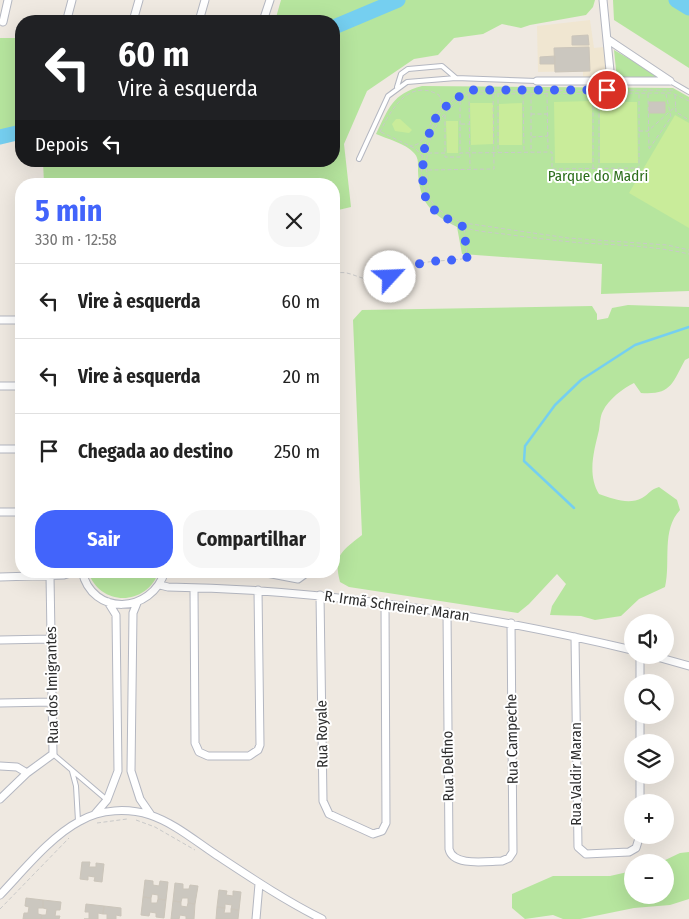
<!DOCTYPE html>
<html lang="pt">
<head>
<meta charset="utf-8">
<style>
	:root { --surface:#fff; --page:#f6f6f6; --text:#222; --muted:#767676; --line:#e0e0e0; --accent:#4264fb }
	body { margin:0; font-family:"Fira Sans Condensed",sans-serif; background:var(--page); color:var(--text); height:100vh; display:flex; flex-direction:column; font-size:19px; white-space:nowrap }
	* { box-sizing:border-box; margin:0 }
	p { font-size:16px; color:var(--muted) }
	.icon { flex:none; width:28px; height:28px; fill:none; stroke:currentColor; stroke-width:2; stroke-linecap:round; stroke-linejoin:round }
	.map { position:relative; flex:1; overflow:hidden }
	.details { position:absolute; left:15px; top:178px; width:325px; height:400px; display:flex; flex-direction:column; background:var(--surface); border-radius:20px; box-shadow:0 5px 20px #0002 }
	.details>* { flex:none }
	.hud { position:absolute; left:15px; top:15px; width:325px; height:152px; border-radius:20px; box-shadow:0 5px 20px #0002; background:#202124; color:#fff; overflow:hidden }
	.controls { position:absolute; left:624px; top:614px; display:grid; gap:10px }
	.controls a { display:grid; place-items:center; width:50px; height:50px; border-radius:50%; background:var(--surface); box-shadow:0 5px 20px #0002; font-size:25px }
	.pin { position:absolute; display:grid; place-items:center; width:42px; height:42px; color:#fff; margin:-21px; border:2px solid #fff; border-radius:50%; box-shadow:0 1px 5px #0007 }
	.me { position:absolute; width:55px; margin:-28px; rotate:65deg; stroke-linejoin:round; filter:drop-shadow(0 0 4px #0008) }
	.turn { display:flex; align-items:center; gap:18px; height:105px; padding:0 20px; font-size:22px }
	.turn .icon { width:65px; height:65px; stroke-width:2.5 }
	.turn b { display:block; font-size:35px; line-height:42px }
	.then { display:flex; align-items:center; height:48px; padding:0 20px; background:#0003; gap:10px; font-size:19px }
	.round { display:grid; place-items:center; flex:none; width:52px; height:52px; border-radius:20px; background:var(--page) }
	.head { display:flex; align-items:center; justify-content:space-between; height:85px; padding:0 20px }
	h1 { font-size:30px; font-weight:700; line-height:38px; color:var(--accent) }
	.cta { display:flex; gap:10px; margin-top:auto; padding:10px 20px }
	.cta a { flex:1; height:58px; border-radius:20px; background:var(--accent); color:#fff; font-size:20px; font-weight:700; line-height:58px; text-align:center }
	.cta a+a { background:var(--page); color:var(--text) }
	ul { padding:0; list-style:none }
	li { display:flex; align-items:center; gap:15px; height:75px; padding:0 20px; border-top:1px solid var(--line) }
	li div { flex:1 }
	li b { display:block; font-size:19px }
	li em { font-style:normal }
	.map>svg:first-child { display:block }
	.education { fill:#f0e6d1 }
	.green { fill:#b6e59e }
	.pitch { fill:#c9ec9a }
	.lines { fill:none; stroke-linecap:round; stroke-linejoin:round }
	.stream { stroke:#75cff0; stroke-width:2.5 }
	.river { stroke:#75cff0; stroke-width:15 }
	.building { fill:#cbc7bf; stroke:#cbc5ba }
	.lane-casing { stroke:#b4b7c1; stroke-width:6 }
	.street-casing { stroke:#b4b7c1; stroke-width:9 }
	.path { stroke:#c9c9c9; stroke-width:1; stroke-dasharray:4 2.5; stroke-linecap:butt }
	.lane { stroke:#fff; stroke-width:4 }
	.street { stroke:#fff; stroke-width:7 }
	.route { stroke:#4264fb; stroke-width:9; stroke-dasharray:0 16.2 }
	.labels { text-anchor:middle; stroke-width:4; stroke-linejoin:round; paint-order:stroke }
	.park-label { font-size:15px; fill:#2c6e1b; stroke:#fff }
	.street-label { font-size:15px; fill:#2e2e2e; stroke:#fff }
</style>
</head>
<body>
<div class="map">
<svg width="689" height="919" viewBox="0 0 689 919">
	<rect width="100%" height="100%" fill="#efe9e1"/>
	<path class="education" d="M590,20L594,48L604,47L607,70L603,77L583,79V71L538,72L537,26Z"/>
	<path class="green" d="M281,0H595L593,7L586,15L530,25L521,28L502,24L483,34L454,38L438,55L414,59L367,91L344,144L351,207L334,211V184H44L43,161H334V21H275Z
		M613,0H689V68L614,20Z
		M0,38H21V134H0Z
		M614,50L652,72L656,78L617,79Z
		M422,86L673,88L689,97V291L601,294L602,264L462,254L457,227C431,214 419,202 418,171C418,165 419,158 414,153C405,143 387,139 376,134C389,108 392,94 422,86Z
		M628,305L689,307V358L685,360C672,384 671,395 641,393L634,383C623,388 608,400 603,411C600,416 600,424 599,430C594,451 587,474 599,494C613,499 629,505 642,498C649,494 651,489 659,487L677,500L680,510C661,530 671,562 665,587L639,599L621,616L595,620L581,616L550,615L552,606L566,584L557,574L529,604L518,613L349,587L340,582C333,555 342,551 362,535L353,320L362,310L592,306L597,314V320L608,318L612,308Z
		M88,571H159C147,607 99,607 88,571Z
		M689,852V899L670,905L634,908L580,919H563L553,915L525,919L512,908V894L553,876H610L632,871V895H665V862H661L680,853Z"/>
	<path class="pitch" d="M592,101V163H555L554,102Z
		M600,102H637L638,163H600Z
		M470,103H493V144L471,145Z
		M522,103V145H499V104Z
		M675,115L689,123V228L629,193Z
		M396,119H400L412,130L409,133L395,131L392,124Z
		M446,121H458V153H447Z"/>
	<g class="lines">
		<path class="stream" d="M574,508L524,461L525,446L555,405L581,380L635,345L689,327"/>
		<path class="river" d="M676,0L689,8
			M334,27L398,0
			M0,137L21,132"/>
	</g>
	<path class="building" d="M588,35L589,45H572V36Z
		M589,47L590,71L555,72L554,48Z
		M555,56V64H540V57Z
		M649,102H665V113H649Z
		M82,862H90L89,867H96V863L104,864L102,882L94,881L95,877L88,876V880L80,879Z
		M145,880L153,881V885L159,886L160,881L168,882L166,900L158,899V895L152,894L151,898L143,897Z
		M175,883L183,884V889H189L190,885L198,886L195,904L188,903V898H182L181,902L173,901Z
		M219,890L227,891L226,895L233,896V891L241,892L239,910L231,909L232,905L225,904V908L217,907Z
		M143,897L151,898V903H157L158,899L166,900L164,918L156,917V913L150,912L149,916L141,915Z
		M26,898L43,900V908H38V914L42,915L41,919H23L24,913H28L29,907L25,906Z
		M43,900L61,902L60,910H56L55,916H60L59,919H41L42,915H46L47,909L43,908Z
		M173,901L181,902V906L187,907L188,903L195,904L194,919H186V916L180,915L179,919H171Z
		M86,904L104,906L103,914L98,913V919H84H89V912H85Z
		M104,906L121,908V916L116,915V919H107V914H103Z
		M217,907L225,908L224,913H231V909L239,910L238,919H216Z"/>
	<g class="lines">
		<g class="lane-casing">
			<path id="lane" d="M670,81L689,92
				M397,87L401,74L408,69L442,66L456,78
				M359,159L388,96L407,82L456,78L537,81
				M53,754L107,800
				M72,771L76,786L78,821"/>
		</g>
		<g class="street-casing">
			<path id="street" d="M603,0L611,81
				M67,19L72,0
				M133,21L139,0
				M199,21L205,0
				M263,21L270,0
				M3,22L8,0
				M607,39L670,81
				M537,81H670
				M0,320H21
				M0,386H21
				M0,449H21
				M0,512H21
				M82,571C92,617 152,614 165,571
				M256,571L298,579L309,571
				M0,577L64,575L77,571
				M160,585L168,587C325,589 480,614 632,650
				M194,588L195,743L199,752L208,756H249L258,750L260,745L258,590
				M320,595L323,801L329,814L373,834L382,831L386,823L385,603
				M137,603L133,613L131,771L140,799L151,815
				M447,612L449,849C453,867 487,861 502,861L509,858L513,852L511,623
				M575,637L578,847L586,854L629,852L636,848L640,835
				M0,640L50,639
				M650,655L689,666
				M640,682V655
				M0,703L51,702
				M640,742V715
				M0,766L17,767L27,773
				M0,799L27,773L53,754L50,576
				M640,802V775
				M95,814L107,800L118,771L116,615L108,602
				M0,895C23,871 51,836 80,821C101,809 128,808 150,815C174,823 194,840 215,854C250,877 284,900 322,919
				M256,919L259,884"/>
		</g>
		<path class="path" d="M673,90L470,91C449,98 436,116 428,136C415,167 420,207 452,223C470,232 492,232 511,235C535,238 559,241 583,243C619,245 655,246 689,254
			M498,93V152
			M531,93V152
			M547,93L548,151
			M593,93V169
			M523,94L524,152
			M599,94V168
			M648,94L649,148
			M469,95L470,168
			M675,95L676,112L689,120
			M460,101V152
			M689,101L672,93L469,94C438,111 424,141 427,175C428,184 427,194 432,202C440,213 453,219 464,223L568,238L667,245L689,250
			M531,114H547
			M445,115V153
			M461,124H469
			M639,131H648L676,106
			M380,132C391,109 409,78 439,95L442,107C439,111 434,115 432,120C427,131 425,145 410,146
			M381,132L416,149L422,156
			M532,137L548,136
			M649,149L671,117L666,94
			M428,153H445V157H460V153L552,152V169L639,168V93
			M428,170L494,169L493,93
			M334,274C347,269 356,278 368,279C390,280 406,265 428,262C441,260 453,261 467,258L464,224
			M136,820L155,827L195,850
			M97,823L127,819
			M0,909L69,838"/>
		<use href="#lane" class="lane"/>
		<use href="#street" class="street"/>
	</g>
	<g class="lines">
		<path class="route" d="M390,277C402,271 414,264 427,262C441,260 453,261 467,258L464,227L438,214L430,205L425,196L422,175L425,144L435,119L449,103L470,90H607"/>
	</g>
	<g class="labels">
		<g class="park-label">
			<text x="598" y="181">Parque do Madri</text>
		</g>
		<g class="street-label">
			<text transform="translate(397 606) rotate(8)" y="5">R. Irmã Schreiner Maran</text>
			<text transform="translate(52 685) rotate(-91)" y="5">Rua dos Imigrantes</text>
			<text transform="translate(322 734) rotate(-91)" y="5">Rua Royale</text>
			<text transform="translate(512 739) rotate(-91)" y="5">Rua Campeche</text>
			<text transform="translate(448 766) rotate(-91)" y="5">Rua Delfino</text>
			<text transform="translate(576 774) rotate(-90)" y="5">Rua Valdir Maran</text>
		</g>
	</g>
</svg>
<div class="controls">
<a><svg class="icon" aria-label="sound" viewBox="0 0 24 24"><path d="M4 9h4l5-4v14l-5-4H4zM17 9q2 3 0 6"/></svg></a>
<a><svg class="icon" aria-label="search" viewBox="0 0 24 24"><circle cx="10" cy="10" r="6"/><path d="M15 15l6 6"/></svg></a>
<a><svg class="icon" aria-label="layers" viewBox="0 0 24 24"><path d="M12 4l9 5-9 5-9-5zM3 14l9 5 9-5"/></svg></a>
<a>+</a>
<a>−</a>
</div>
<div class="pin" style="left:607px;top:90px;background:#d93025"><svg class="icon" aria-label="arrive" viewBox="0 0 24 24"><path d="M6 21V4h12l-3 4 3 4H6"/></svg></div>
<svg class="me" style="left:390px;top:277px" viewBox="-20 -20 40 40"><circle r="19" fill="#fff"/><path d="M0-13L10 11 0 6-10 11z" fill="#4264fb"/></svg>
<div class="hud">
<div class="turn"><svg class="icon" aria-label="left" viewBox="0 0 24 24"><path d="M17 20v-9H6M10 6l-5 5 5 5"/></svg><div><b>60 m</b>Vire à esquerda</div></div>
<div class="then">Depois<svg class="icon" aria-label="left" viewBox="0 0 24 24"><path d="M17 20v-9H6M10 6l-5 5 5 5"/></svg></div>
</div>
<section class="details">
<div class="head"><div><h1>5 min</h1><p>330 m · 12:58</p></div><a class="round"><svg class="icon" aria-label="close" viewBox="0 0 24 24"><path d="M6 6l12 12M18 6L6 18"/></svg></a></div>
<ul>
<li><svg class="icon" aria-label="left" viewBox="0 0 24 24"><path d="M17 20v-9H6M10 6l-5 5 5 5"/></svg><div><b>Vire à esquerda</b></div><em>60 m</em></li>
<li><svg class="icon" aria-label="left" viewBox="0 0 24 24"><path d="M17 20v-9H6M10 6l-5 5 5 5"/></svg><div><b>Vire à esquerda</b></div><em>20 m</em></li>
<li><svg class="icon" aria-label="arrive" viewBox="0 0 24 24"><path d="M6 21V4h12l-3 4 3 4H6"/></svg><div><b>Chegada ao destino</b></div><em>250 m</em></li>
</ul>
<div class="cta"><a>Sair</a><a>Compartilhar</a></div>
</section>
</div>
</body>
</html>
